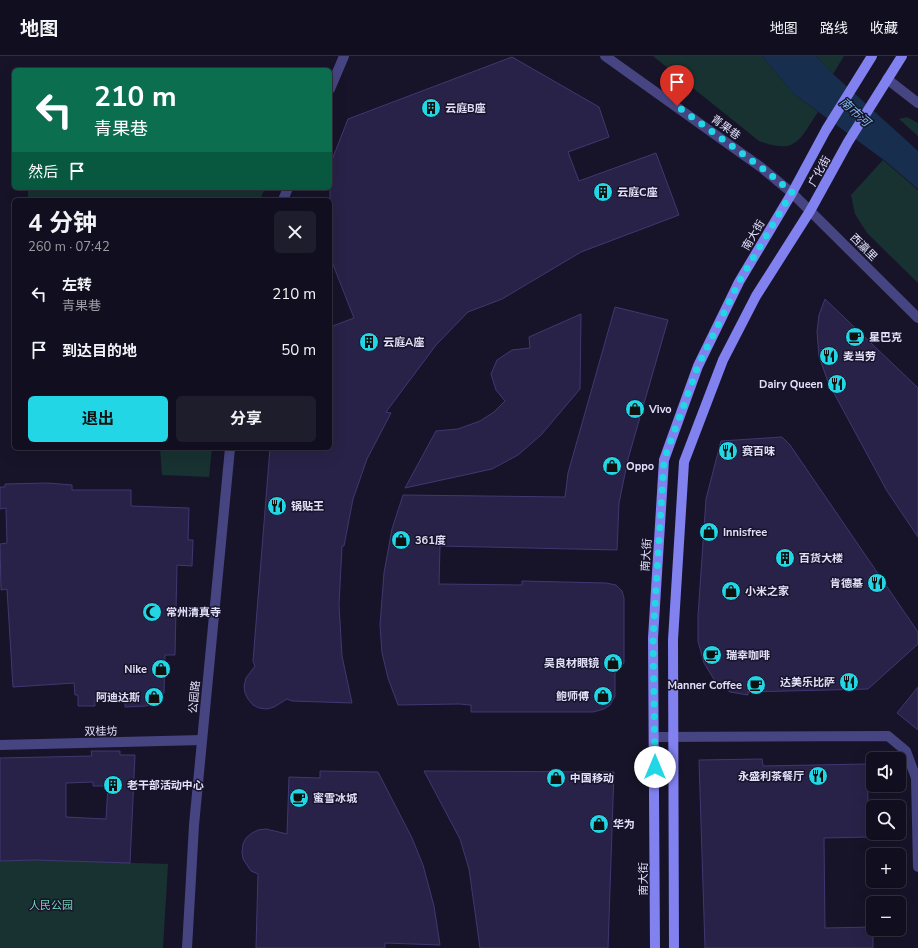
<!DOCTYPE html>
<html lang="zh">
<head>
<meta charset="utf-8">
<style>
	:root { --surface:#110f1f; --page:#1e1d2c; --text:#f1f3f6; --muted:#9c9ca4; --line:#302f3d; --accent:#22d6e5 }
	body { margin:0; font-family:"Nunito Sans","Noto Sans SC",sans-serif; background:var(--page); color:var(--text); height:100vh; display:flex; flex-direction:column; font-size:15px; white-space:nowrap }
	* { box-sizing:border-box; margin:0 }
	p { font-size:13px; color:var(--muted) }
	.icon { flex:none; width:22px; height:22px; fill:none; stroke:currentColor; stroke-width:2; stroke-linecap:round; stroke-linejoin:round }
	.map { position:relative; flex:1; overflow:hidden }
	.sheet { position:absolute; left:12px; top:142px; width:320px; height:252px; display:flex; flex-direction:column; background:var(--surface); border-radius:6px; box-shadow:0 4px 16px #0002,0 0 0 1px var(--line) }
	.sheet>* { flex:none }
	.hud { position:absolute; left:12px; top:12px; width:320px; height:122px; border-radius:6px; box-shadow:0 4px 16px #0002,0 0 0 1px var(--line); background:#0b6e4f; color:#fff; overflow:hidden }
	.tools { position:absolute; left:866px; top:696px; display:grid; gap:8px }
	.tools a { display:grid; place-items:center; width:40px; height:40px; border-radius:6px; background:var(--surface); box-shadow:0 4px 16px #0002,0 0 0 1px var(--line); font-size:20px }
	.pin { position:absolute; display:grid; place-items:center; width:34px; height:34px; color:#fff; margin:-41px -17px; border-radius:50% 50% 50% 0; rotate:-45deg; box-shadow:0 0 4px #0007 }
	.pin .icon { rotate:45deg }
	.me { position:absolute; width:44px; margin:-22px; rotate:0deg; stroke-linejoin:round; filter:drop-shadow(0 0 3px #0008) }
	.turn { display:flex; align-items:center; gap:14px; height:84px; padding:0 16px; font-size:18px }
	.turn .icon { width:52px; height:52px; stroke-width:2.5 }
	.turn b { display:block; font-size:28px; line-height:34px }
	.then { display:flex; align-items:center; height:38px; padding:0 16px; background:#0003; gap:8px; font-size:15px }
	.round { display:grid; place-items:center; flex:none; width:42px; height:42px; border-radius:6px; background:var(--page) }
	.head { display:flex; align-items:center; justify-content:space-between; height:68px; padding:0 16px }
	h1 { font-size:24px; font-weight:700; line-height:30px }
	.cta { display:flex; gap:8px; margin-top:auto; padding:8px 16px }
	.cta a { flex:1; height:46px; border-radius:6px; background:var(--accent); color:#111; font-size:16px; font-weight:700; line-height:46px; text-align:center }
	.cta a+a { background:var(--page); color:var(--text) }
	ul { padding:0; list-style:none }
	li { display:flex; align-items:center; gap:12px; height:56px; padding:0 16px }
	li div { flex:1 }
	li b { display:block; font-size:15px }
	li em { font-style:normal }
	header { display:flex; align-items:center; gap:24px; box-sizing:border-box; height:56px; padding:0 20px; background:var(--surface); border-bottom:1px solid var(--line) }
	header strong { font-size:19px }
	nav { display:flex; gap:22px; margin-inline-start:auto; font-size:14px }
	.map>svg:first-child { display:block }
	.green { fill:#183231 }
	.water { fill:#182e4e }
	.building { fill:#292248; stroke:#413771; fill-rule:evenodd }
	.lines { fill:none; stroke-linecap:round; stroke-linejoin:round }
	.minor { stroke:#464582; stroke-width:10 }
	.tertiary { stroke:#464582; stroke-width:10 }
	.secondary { stroke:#8281f0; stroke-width:10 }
	.route { stroke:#22d6e5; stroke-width:7; stroke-dasharray:0 12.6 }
	.labels { text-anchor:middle; stroke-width:3; stroke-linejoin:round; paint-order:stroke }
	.poi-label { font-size:11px; font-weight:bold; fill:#e2dffb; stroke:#171429; text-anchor:start }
	.street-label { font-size:11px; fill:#e2dffb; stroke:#171429 }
	.park-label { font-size:11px; fill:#72d4ba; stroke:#171429 }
	.water-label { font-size:12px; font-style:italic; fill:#79bbef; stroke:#171429 }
</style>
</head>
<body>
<header>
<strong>地图</strong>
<nav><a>地图</a><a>路线</a><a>收藏</a></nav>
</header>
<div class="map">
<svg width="918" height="892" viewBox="0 0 918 892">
	<rect width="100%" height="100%" fill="#171429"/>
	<path class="green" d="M653,0H762L794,38L818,56C799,84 797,99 759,85Z
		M816,0H844L833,18Z
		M907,61L918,67V80L899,63Z
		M883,104L918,134V227L867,177L855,158L851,139Z
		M28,132H265L260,144H28Z
		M160,392H212L209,421L162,419Z
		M36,804L168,808L163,892H0V805Z"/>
	<path class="water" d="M762,0H816L833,18L918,95V133L884,104L794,38Z"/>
	<path class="building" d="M512,1L599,51L609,81L568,96L579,125L656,97L679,159L581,196L502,243L468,256L436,289L386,356L391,357L367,403L353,443L344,490H342L339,549L342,600L352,647L292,645L287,643L274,651L267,653L259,652L253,649L248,643L245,637L244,630L246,622L255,610L253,605L270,392H330V271L354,262L330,201V109L348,63Z
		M825,243L918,332V481L887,435L828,326L819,300L817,276L819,259Z
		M615,251L668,264L628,403L619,447L617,494L440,490L439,528L522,529V525L606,527L616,529L622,535L624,542V607L615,617V640L610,649L604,653L593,656H471V649L459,648L398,649L388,622L382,597L380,569L384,517L392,473L403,439L565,441L568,417Z
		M581,258L580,333L541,379L518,399L492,413L405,432L436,375L458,373L480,365L494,356L505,345L496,334L491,318L497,304L512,294L530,292L529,281Z
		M782,381L790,389L918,576V588L868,633L748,636V639L730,636L715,625L704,607L698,585V560L706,443L721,385Z
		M48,427L72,429V434H131V450L189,452L188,484H193L192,510L177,509L175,599H165L164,637L157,646L146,650L125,651V642L95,643V650H78V639H75L74,627L13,631L7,533L1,534L0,488L7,487L6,452L0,453V431H5V428Z
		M918,631V674L897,657Z
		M91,695H120V699H135L130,807L34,804L0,805V702L92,700ZM93,726V730H108L106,763L66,761V727Z
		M762,703L763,710L867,708L869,781L824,782L825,872L873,871V892H705L699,704Z
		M320,715L378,716L412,782L423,809L434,850L440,889L385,887V892H256L258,818L251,815L243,803L242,796L243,788L246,782L252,777L258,774L266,773L287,778L289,721L320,722Z
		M424,715L614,716L608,892H480L469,813L460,783Z"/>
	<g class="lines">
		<path class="minor" d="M605,0L762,112L792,137L918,262
			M887,23L918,47
			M655,681L888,680L906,695L916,722L918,811
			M0,689L202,684"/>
		<path class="tertiary" d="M330,33L344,0
			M283,144L288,132
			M187,892L194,769L230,392"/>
		<path class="secondary" d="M655,892L653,582L664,404L698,310L739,226L792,137L826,74L872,0
			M674,892L673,584L684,406L723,304L756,240L810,155L848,86L902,0"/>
	</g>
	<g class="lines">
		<path class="route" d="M655,711L653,582L664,404L698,310L739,226L792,136L762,112L677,50"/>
	</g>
	<defs>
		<g id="building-disc" transform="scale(1)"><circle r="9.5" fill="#22d6e5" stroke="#171429"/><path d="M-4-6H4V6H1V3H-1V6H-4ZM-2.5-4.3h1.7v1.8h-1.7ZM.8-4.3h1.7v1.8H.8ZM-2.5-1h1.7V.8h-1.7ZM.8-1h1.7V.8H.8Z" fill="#111"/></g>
		<g id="cafe-disc" transform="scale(1)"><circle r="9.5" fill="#22d6e5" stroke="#171429"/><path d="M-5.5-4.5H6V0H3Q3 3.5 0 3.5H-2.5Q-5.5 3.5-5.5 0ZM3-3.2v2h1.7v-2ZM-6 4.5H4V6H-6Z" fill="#111"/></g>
		<g id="restaurant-disc" transform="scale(1)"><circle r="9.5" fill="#22d6e5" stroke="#171429"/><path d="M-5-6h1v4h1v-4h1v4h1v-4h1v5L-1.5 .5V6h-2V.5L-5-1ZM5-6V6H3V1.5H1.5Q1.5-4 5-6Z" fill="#111"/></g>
		<g id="shop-disc" transform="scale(1)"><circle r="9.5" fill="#22d6e5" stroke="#171429"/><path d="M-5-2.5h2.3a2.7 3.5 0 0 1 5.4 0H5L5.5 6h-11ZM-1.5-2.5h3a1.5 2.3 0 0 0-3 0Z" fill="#111"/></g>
		<g id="mosque-disc" transform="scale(1)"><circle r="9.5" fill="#22d6e5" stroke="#171429"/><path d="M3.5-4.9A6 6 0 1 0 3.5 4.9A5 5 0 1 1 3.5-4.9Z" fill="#111"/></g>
	</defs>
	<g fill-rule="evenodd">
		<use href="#building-disc" x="431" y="52"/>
		<use href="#building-disc" x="603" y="136"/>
		<use href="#cafe-disc" x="855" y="281"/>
		<use href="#building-disc" x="369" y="286"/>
		<use href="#restaurant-disc" x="829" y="300"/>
		<use href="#restaurant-disc" x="837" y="328"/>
		<use href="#shop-disc" x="635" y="353"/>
		<use href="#restaurant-disc" x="728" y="395"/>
		<use href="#shop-disc" x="612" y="410"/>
		<use href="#restaurant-disc" x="277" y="450"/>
		<use href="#shop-disc" x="709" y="476"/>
		<use href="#shop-disc" x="401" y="484"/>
		<use href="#building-disc" x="785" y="502"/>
		<use href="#restaurant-disc" x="877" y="527"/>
		<use href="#shop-disc" x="731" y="535"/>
		<use href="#mosque-disc" x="152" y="556"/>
		<use href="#cafe-disc" x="712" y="599"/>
		<use href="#shop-disc" x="613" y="607"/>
		<use href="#shop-disc" x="161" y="613"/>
		<use href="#restaurant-disc" x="849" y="626"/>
		<use href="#cafe-disc" x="756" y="629"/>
		<use href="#shop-disc" x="603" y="640"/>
		<use href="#shop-disc" x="154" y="641"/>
		<use href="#restaurant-disc" x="818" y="720"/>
		<use href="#shop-disc" x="556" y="722"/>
		<use href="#building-disc" x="113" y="729"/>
		<use href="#cafe-disc" x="299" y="742"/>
		<use href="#shop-disc" x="599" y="768"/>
	</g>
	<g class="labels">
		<g class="poi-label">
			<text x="445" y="56">云庭B座</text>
			<text x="617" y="140">云庭C座</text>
			<text x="869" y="285">星巴克</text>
			<text x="383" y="290">云庭A座</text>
			<text x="843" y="304">麦当劳</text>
			<text x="823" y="332" text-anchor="end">Dairy Queen</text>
			<text x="649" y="357">Vivo</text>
			<text x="742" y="399">赛百味</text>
			<text x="626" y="414">Oppo</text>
			<text x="291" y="454">锅贴王</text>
			<text x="723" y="480">Innisfree</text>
			<text x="415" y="488">361度</text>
			<text x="799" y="506">百货大楼</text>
			<text x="863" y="531" text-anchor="end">肯德基</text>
			<text x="745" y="539">小米之家</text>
			<text x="166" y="560">常州清真寺</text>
			<text x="726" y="603">瑞幸咖啡</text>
			<text x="599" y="611" text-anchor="end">吴良材眼镜</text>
			<text x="147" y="617" text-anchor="end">Nike</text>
			<text x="835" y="630" text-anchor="end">达美乐比萨</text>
			<text x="742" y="633" text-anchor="end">Manner Coffee</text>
			<text x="589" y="644" text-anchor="end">鲍师傅</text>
			<text x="140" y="645" text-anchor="end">阿迪达斯</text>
			<text x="804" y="724" text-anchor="end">永盛利茶餐厅</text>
			<text x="570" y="726">中国移动</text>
			<text x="127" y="733">老干部活动中心</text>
			<text x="313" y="746">蜜雪冰城</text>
			<text x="613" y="772">华为</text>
		</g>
		<g class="street-label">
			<text transform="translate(726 71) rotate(36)" y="4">青果巷</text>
			<text transform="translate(819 115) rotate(-61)" y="4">广化街</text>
			<text transform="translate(753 179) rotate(-59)" y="4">南大街</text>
			<text transform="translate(864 191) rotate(45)" y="4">西瀛里</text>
			<text transform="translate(646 499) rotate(-86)" y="4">南大街</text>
			<text transform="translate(194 641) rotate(-85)" y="4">公园路</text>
			<text transform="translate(101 675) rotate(-1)" y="4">双桂坊</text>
			<text transform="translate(643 823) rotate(-90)" y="4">南大街</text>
		</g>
		<g class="park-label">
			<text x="51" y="853">人民公园</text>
		</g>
		<g class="water-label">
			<text transform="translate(855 56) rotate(42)" y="4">南市河</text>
		</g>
	</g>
</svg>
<div class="tools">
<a><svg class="icon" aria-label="sound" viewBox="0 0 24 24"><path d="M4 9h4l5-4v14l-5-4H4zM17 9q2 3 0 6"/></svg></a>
<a><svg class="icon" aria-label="search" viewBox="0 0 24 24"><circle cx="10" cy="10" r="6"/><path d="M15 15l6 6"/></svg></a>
<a>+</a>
<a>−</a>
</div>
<div class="pin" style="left:677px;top:50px;background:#d93025"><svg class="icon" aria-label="arrive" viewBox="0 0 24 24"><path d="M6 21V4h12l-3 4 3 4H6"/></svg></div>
<svg class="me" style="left:655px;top:711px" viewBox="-20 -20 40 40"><circle r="19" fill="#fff"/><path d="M0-13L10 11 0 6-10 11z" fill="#22d6e5"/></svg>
<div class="hud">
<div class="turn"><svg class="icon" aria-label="left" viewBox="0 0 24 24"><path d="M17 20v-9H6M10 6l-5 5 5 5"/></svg><div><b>210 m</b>青果巷</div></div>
<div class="then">然后<svg class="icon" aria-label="arrive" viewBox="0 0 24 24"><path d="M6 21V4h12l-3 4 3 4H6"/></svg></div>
</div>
<section class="sheet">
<div class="head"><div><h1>4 分钟</h1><p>260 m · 07:42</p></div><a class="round"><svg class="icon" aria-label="close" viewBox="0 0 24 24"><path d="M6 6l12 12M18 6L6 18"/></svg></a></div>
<ul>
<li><svg class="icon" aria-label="left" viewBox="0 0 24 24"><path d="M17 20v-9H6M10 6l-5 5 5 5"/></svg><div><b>左转</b><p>青果巷</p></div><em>210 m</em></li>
<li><svg class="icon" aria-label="arrive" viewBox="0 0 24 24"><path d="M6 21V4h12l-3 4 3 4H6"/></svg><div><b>到达目的地</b></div><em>50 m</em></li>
</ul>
<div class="cta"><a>退出</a><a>分享</a></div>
</section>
</div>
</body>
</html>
